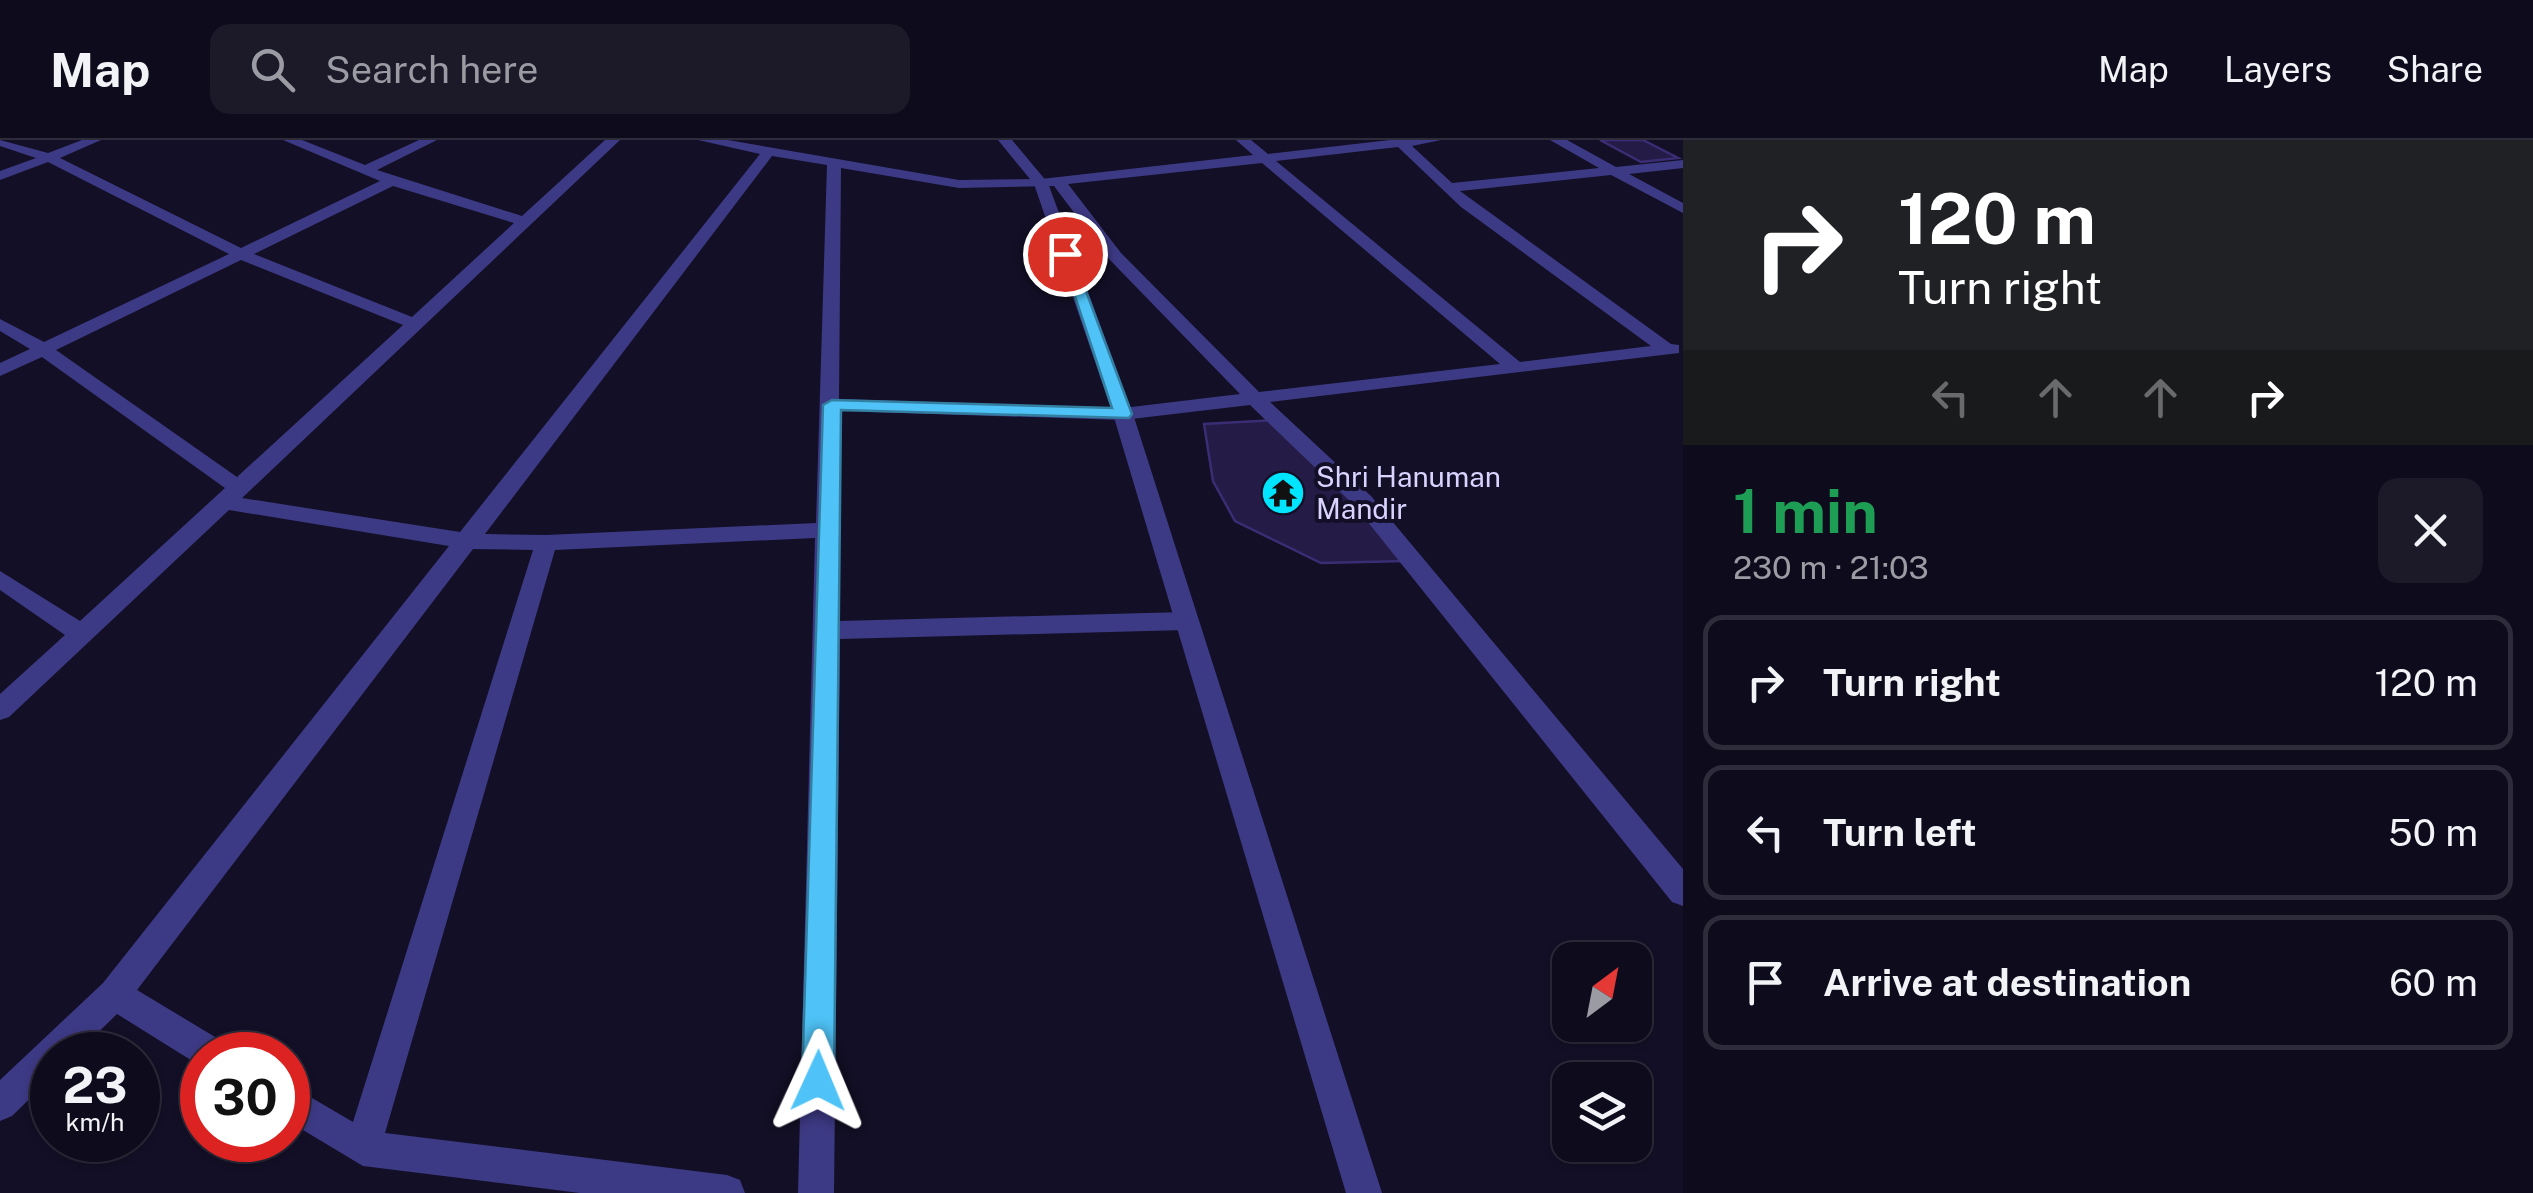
<!DOCTYPE html>
<html lang="en">
<head>
<meta charset="utf-8">
<style>
	:root { --surface:#0e0b1c; --page:#1c1929; --text:#f1f3f6; --muted:#9b9ba3; --line:#2e2b3b }
	body { margin:0; font-family:"Public Sans",sans-serif; background:var(--page); color:var(--text); height:100vh; display:flex; flex-direction:column; font-size:38px; white-space:nowrap }
	* { box-sizing:border-box; margin:0 }
	p { font-size:32px; color:var(--muted) }
	.icon { flex:none; width:55px; height:55px; fill:none; stroke:currentColor; stroke-width:2; stroke-linecap:round; stroke-linejoin:round }
	.map { position:relative; flex:1; overflow:hidden }
	.drawer { display:flex; flex-direction:column; background:var(--surface); width:850px }
	.drawer>* { flex:none }
	.guide { background:#202124; color:#fff; overflow:hidden }
	.needle { width:65px; rotate:32deg }
	.controls { position:absolute; left:1552px; top:802px; display:grid; gap:20px }
	.controls a { display:grid; place-items:center; width:100px; height:100px; border-radius:20px; background:var(--surface); box-shadow:0 2px 8px #0004,0 0 0 2px var(--line); font-size:50px }
	.speed { position:absolute; left:30px; top:892px; display:flex; gap:20px; font-size:50px; font-weight:700; text-align:center }
	.speed>* { display:grid; place-content:center; width:130px; height:130px; border-radius:50%; background:var(--surface); box-shadow:0 2px 8px #0004,0 0 0 2px var(--line); line-height:1 }
	.speed small { font-size:25px; font-weight:400 }
	.speed .limit { border:15px solid #d22; background:#fff; color:#111 }
	.pin { position:absolute; display:grid; place-items:center; width:85px; height:85px; color:#fff; margin:-42px; border:5px solid #fff; border-radius:50%; box-shadow:0 2px 10px #0007 }
	.me { position:absolute; width:110px; margin:-55px; rotate:1deg; stroke-linejoin:round; filter:drop-shadow(0 0 8px #0008) }
	.turn { display:flex; align-items:center; gap:35px; height:210px; padding:0 50px; font-size:45px }
	.turn .icon { width:130px; height:130px; stroke-width:2.5 }
	.turn b { display:block; font-size:70px; line-height:85px }
	.lanes { display:flex; align-items:center; height:95px; padding:0 50px; background:#0003; justify-content:center; gap:50px; direction:ltr }
	.lanes .off { opacity:.35 }
	.round { display:grid; place-items:center; flex:none; width:105px; height:105px; border-radius:20px; background:var(--page) }
	.overview { display:flex; align-items:center; justify-content:space-between; height:170px; padding:0 50px }
	h1 { font-size:60px; font-weight:700; line-height:75px; color:#1e9e55 }
	ul { padding:0; list-style:none }
	li { display:flex; align-items:center; gap:30px; height:135px; margin:0 20px 15px; padding:0 30px; border:5px solid var(--line); border-radius:20px }
	li div { flex:1 }
	li b { display:block; font-size:38px }
	li em { font-style:normal }
	header { display:flex; align-items:center; gap:60px; box-sizing:border-box; height:140px; padding:0 50px; background:var(--surface); border-bottom:2px solid var(--line) }
	header strong { font-size:48px }
	nav { display:flex; gap:55px; margin-inline-start:auto; font-size:35px }
	.search { width:700px; height:90px; background:var(--page); display:flex; align-items:center; gap:25px; box-sizing:border-box; padding:0 35px; border-radius:20px; color:var(--muted); font-size:38px }
	main { display:flex; flex:1; min-height:0 }
	.map>svg:first-child { display:block }
	.building { fill:#241b47; stroke:#3b2d73; stroke-width:2.5 }
	.lines { fill:none; stroke-linecap:round; stroke-linejoin:round }
	.minor { fill:#3d3a85; fill-rule:evenodd }
	.tertiary { fill:#3d3a85; fill-rule:evenodd }
	.route { fill:#4fc3f7; stroke:#337fa1; stroke-width:2.5 }
	.labels { text-anchor:middle; stroke-width:8; stroke-linejoin:round; paint-order:stroke }
	.poi-label { font-size:28px; fill:#d9d4ff; stroke:#130f26; text-anchor:start }
</style>
</head>
<body>
<header>
<strong>Map</strong>
<div class="search"><svg class="icon" aria-label="search" viewBox="0 0 24 24"><circle cx="10" cy="10" r="6"/><path d="M15 15l6 6"/></svg>Search here</div>
<nav><a>Map</a><a>Layers</a><a>Share</a></nav>
</header>
<main>
<div class="map">
<svg width="1683" height="1053" viewBox="0 0 1683 1053">
	<rect width="100%" height="100%" fill="#130f26"/>
	<path class="building" d="M1600,0H1643L1678,18L1641,22Z
		M1275,280L1359,366L1405,421L1321,423L1235,381L1213,341L1204,284Z"/>
	<g class="lines">
		<path class="minor" d="M0,0L48,13L82,0H101L60,18L241,108L380,41L283,0H302L365,25L419,0H437L377,30L522,76L605,0H620L242,358L460,392L760,14L698,0H728L959,40L1041,39L1253,15L1236,0H1251L1268,14L1390,0H1441L1412,6L1452,43L1599,28L1550,0H1567L1616,27L1683,20V28L1629,34L1683,63V73L1611,35L1460,51L1671,204L1679,205V213L1270,262L1371,356L1683,729V766L1672,762L1355,366L1250,265L1123,280L839,271L840,481L1185,472L1197,481L1185,490L840,499L834,1053H798L815,398L555,410L385,993L727,1035L740,1040L745,1053H580L363,1026L288,981V944L353,982L533,410L473,409L137,850L225,903L230,915H202V927L117,874L75,915H52V937L12,976L0,981V940L103,843L449,406L229,370L9,577L0,580V554L65,495L0,450V431L80,481L225,348L42,217L0,236V223L30,209L0,191V179L44,202L229,114L48,22L0,40V31L36,18L0,6ZM1398,7L1461,67L1651,206L1520,222L1276,21ZM772,16L827,25L816,383L546,395L485,394ZM1262,23L1500,224L1259,252L1121,113L1068,44ZM841,28L959,48L1054,46L1109,119L1240,254L1123,268L839,259ZM393,46L514,83L412,177L254,114ZM241,120L403,185L237,337L56,210Z"/>
		<path class="tertiary" d="M998,0H1012L1048,43L1133,274L1382,1053H1346L1113,274L1034,44Z"/>
	</g>
	<path class="route" d="M1060,111L1072,114L1132,274L1129,278L841,270L834,941L829,952L818,957L807,952L802,941L823,265L832,260L1112,268Z"/>
	<defs>
		<g id="temple-disc" transform="scale(2.25)"><circle r="9.5" fill="#00e5ff" stroke="#130f26"/><path d="M0-6L5-2H3V0L6.5 2.5H4V6H1.5V3h-3V6H-4V2.5H-6.5L-3 0V-2H-5Z" fill="#111"/></g>
	</defs>
	<g fill-rule="evenodd">
		<use href="#temple-disc" x="1283" y="353"/>
	</g>
	<g class="labels">
		<g class="poi-label">
			<text x="1316" y="347">Shri Hanuman<tspan x="1316" dy="32">Mandir</tspan></text>
		</g>
	</g>
</svg>
<div class="controls">
<a><svg class="needle" viewBox="-14 -14 28 28"><path d="M0-13l5 13h-10z" fill="#e53935"/><path d="M0 13l5-13h-10z" fill="#9b9ba3"/></svg></a>
<a><svg class="icon" aria-label="layers" viewBox="0 0 24 24"><path d="M12 4l9 5-9 5-9-5zM3 14l9 5 9-5"/></svg></a>
</div>
<div class="speed"><div>23<small>km/h</small></div><div class="limit">30</div></div>
<div class="pin" style="left:1065px;top:114px;background:#d93025"><svg class="icon" aria-label="arrive" viewBox="0 0 24 24"><path d="M6 21V4h12l-3 4 3 4H6"/></svg></div>
<svg class="me" style="left:818px;top:941px" viewBox="-20 -20 40 40"><path d="M0-17L14 15 0 8-14 15z" fill="#4fc3f7" stroke="#fff" stroke-width="4"/></svg>
</div>
<section class="drawer">
<div class="guide">
<div class="turn"><svg class="icon" aria-label="right" viewBox="0 0 24 24"><path d="M7 20v-9h11M14 6l5 5-5 5"/></svg><div><b>120 m</b>Turn right</div></div>
<div class="lanes"><svg class="icon off" aria-label="left" viewBox="0 0 24 24"><path d="M17 20v-9H6M10 6l-5 5 5 5"/></svg><svg class="icon off" aria-label="ahead" viewBox="0 0 24 24"><path d="M12 20V5M6 11l6-6 6 6"/></svg><svg class="icon off" aria-label="ahead" viewBox="0 0 24 24"><path d="M12 20V5M6 11l6-6 6 6"/></svg><svg class="icon" aria-label="right" viewBox="0 0 24 24"><path d="M7 20v-9h11M14 6l5 5-5 5"/></svg></div>
</div>
<div class="overview"><div><h1>1 min</h1><p>230 m · 21:03</p></div><a class="round"><svg class="icon" aria-label="close" viewBox="0 0 24 24"><path d="M6 6l12 12M18 6L6 18"/></svg></a></div>
<ul>
<li><svg class="icon" aria-label="right" viewBox="0 0 24 24"><path d="M7 20v-9h11M14 6l5 5-5 5"/></svg><div><b>Turn right</b></div><em>120 m</em></li>
<li><svg class="icon" aria-label="left" viewBox="0 0 24 24"><path d="M17 20v-9H6M10 6l-5 5 5 5"/></svg><div><b>Turn left</b></div><em>50 m</em></li>
<li><svg class="icon" aria-label="arrive" viewBox="0 0 24 24"><path d="M6 21V4h12l-3 4 3 4H6"/></svg><div><b>Arrive at destination</b></div><em>60 m</em></li>
</ul>
</section>
</main>
</body>
</html>
